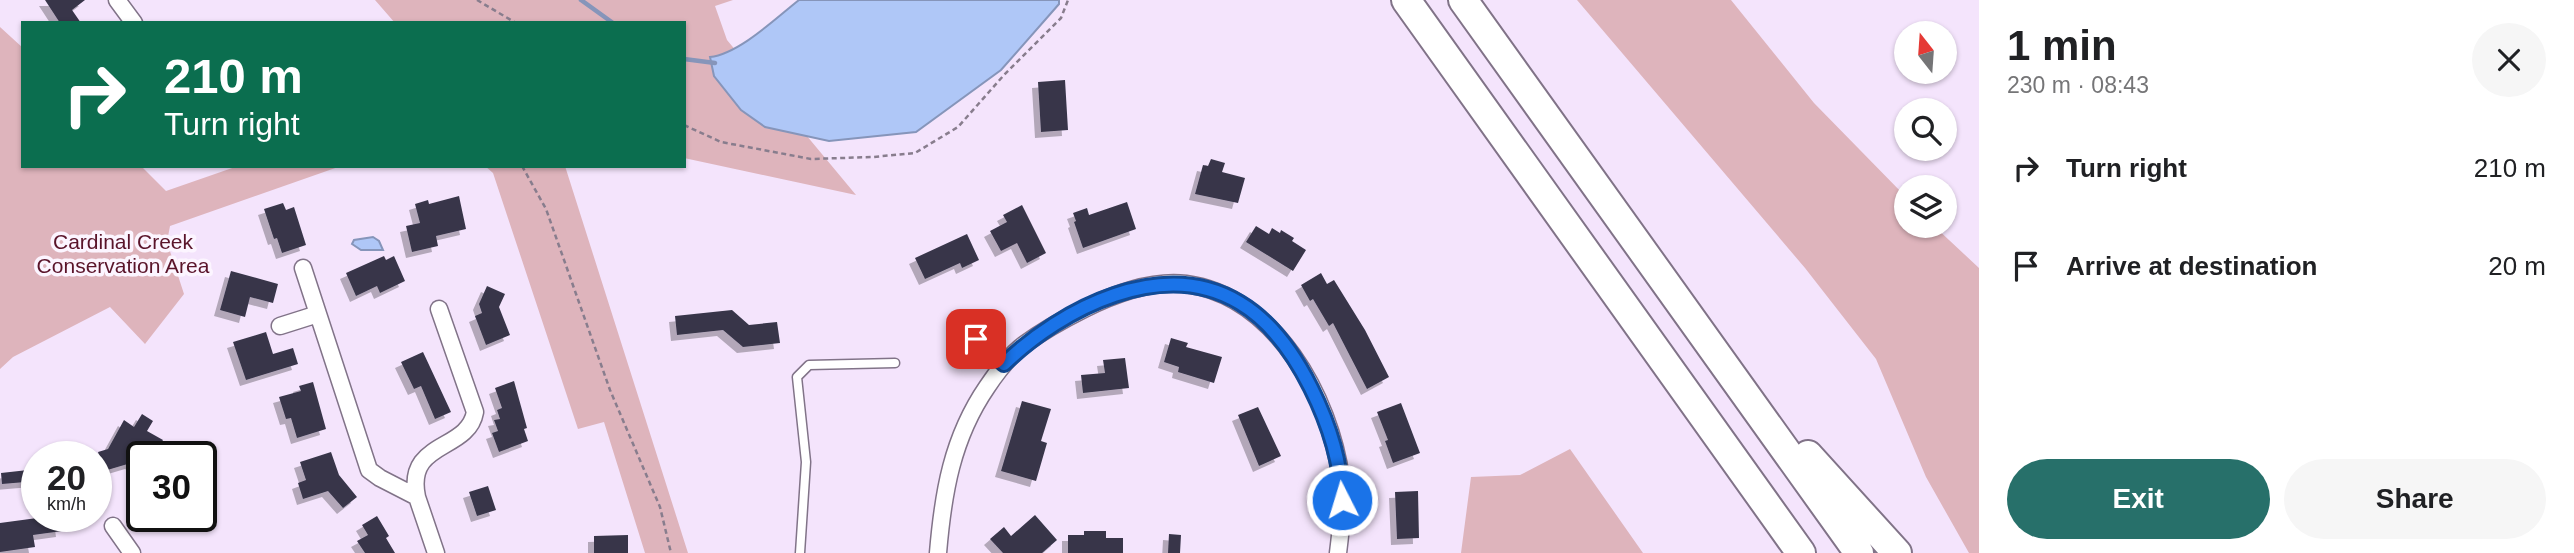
<!DOCTYPE html>
<html lang="en">
<head>
<meta charset="utf-8">
<style>
	:root { --surface:#fff; --page:#f6f6f6; --text:#202124; --muted:#757577; --accent:#27706a }
	body { margin:0; font-family:Arial,sans-serif; background:var(--page); color:var(--text); height:100vh; display:flex; flex-direction:column; font-size:26px; white-space:nowrap }
	* { box-sizing:border-box; margin:0 }
	p { font-size:23px; color:var(--muted) }
	.icon { flex:none; width:38px; height:38px; fill:none; stroke:currentColor; stroke-width:2; stroke-linecap:round; stroke-linejoin:round }
	.map { position:relative; flex:1; overflow:hidden }
	.panel { display:flex; flex-direction:column; background:var(--surface); width:595px }
	.panel>* { flex:none }
	.banner { position:absolute; left:21px; top:21px; width:665px; height:147px; border-radius:0px; box-shadow:0 2px 5px #0004; background:#0b6e4f; color:#fff; overflow:hidden }
	.needle { width:46px; rotate:343deg }
	.controls { position:absolute; left:1894px; top:21px; display:grid; gap:14px }
	.controls a { display:grid; place-items:center; width:63px; height:63px; border-radius:50%; background:var(--surface); box-shadow:0 2px 5px #0004; font-size:35px }
	.speed { position:absolute; left:21px; top:441px; display:flex; gap:14px; font-size:35px; font-weight:700; text-align:center }
	.speed>* { display:grid; place-content:center; width:91px; height:91px; border-radius:50%; background:var(--surface); box-shadow:0 2px 5px #0004; line-height:1 }
	.speed small { font-size:18px; font-weight:400 }
	.speed .limit { border:4px solid #111; border-radius:10px; background:#fff; color:#111 }
	.pin { position:absolute; display:grid; place-items:center; width:60px; height:60px; color:#fff; margin:-30px; border-radius:14px; box-shadow:0 4px 10px #0006 }
	.me { position:absolute; width:77px; margin:-38px; rotate:355deg; stroke-linejoin:round; filter:drop-shadow(0 0 5px #0008) }
	.turn { display:flex; align-items:center; gap:24px; height:147px; padding:0 28px; font-size:32px }
	.turn .icon { width:91px; height:91px; stroke-width:2.5 }
	.turn b { display:block; font-size:49px; line-height:60px }
	.round { display:grid; place-items:center; flex:none; width:74px; height:74px; border-radius:37px; background:var(--page) }
	.headline { display:flex; align-items:center; justify-content:space-between; height:119px; padding:0 28px }
	h1 { font-size:42px; font-weight:700; line-height:52px }
	.button { display:flex; gap:14px; margin-top:auto; padding:14px 28px }
	.button a { flex:1; height:80px; border-radius:42px; background:var(--accent); color:#fff; font-size:28px; font-weight:700; line-height:80px; text-align:center }
	.button a+a { background:var(--page); color:var(--text) }
	ul { padding:0; list-style:none }
	li { display:flex; align-items:center; gap:21px; height:98px; padding:0 28px }
	li div { flex:1 }
	li b { display:block; font-size:26px }
	li em { font-style:normal }
	main { display:flex; flex:1; min-height:0 }
	.map>svg:first-child { display:block }
	.green { fill:#deb4bc }
	.water { fill:#afc7f7; stroke:#8695ba; stroke-width:2 }
	.lines { fill:none; stroke-linecap:round; stroke-linejoin:round }
	.stream { stroke:#8695ba; stroke-width:4.5 }
	.building { fill:#38364a; filter:url(#shadow) }
	.service-casing { stroke:#817388; stroke-width:11 }
	.minor-casing { stroke:#817388; stroke-width:19 }
	.motorway-casing { stroke:#817388; stroke-width:32 }
	.path { stroke:#887d8d; stroke-width:2.5; stroke-dasharray:5 3.5; stroke-linecap:butt }
	.service { stroke:#fff; stroke-width:8 }
	.minor { stroke:#fff; stroke-width:16 }
	.motorway { stroke:#fff; stroke-width:28 }
	.route-casing { stroke:#114b97; stroke-width:18 }
	.route { stroke:#1a73e8; stroke-width:12 }
	.labels { text-anchor:middle; stroke-width:7; stroke-linejoin:round; paint-order:stroke }
	.park-label { font-size:21px; fill:#5a142a; stroke:#fcf5ff }
</style>
</head>
<body>
<main>
<div class="map">
<svg width="1979" height="553" viewBox="0 0 1979 553">
	<defs>
		<filter id="shadow"><feDropShadow dx="-6" dy="6" stdDeviation="0" flood-color="#0004"/></filter>
	</defs>
	<rect width="100%" height="100%" fill="#f4e4fc"/>
	<path class="green" d="M375,0H733L715,6L727,40L856,195L684,158V23H395Z
		M1577,0H1731L1814,103L1906,197V226H1934L1979,268V553H1969L1926,477L1876,359L1805,268Z
		M0,27L23,48V166H141L166,191L238,166H341L170,226L167,242L184,294L145,344L110,307L13,357L0,369Z
		M485,166H565L688,553H645L604,422L578,429L493,173Z
		M1570,449L1643,553H1461L1471,477L1520,475Z"/>
	<path class="water" d="M799,0H1059V4L1001,70L916,132L829,141L765,127L741,110L714,76L710,57C739,54 776,18 799,0Z
		M373,237L379,241L383,250H361L352,244L354,240Z"/>
	<g class="lines">
		<path class="stream" d="M581,0L613,23
			M684,59L715,63"/>
	</g>
	<path class="building" d="M45,0H85L72,10L81,23H60Z
		M1065,80L1068,130L1041,132L1038,82Z
		M1211,159L1225,163L1222,172L1245,178L1238,203L1195,194L1203,165L1208,166Z
		M459,196L466,229L436,236L438,246L412,252L406,226L420,223L415,204L428,200L429,204Z
		M1127,202L1136,229L1083,248L1074,222L1076,221L1073,213L1087,208L1089,215Z
		M283,203L286,210L294,207L306,245L282,253L277,238L274,239L264,209Z
		M1022,205L1046,253L1027,263L1017,243L1001,251L990,231L1007,222L1003,215Z
		M1256,226L1269,234L1272,228L1280,233L1281,230L1294,238L1292,241L1306,250L1293,271L1246,242Z
		M967,234L979,260L962,268L960,263L925,279L915,258Z
		M384,256L386,260L394,256L405,281L380,293L377,286L356,296L346,273Z
		M231,271L278,284L273,303L250,297L245,317L220,310Z
		M1321,273L1327,284L1334,280L1365,330L1389,377L1367,389L1333,323L1329,326L1313,299L1310,301L1301,285Z
		M487,286L505,294L499,307L510,335L486,345L475,316L482,313L479,304Z
		M732,310L749,325L777,322L780,343L743,347L723,330L677,335L675,316Z
		M266,332L273,354L293,348L298,364L246,380L233,342Z
		M1171,338L1188,343L1186,347L1222,357L1214,383L1178,372L1179,367L1164,362Z
		M423,352L451,412L435,419L421,386L414,389L401,362Z
		M1125,358L1129,388L1083,393L1081,375L1105,373L1103,360Z
		M514,381L527,428L524,429L528,441L499,452L492,433L498,431L494,420L500,419L497,410L502,408L495,388Z
		M313,382L326,429L297,438L291,418L286,419L279,397L301,391L299,386Z
		M1022,401L1051,409L1041,441L1047,443L1036,481L1001,471Z
		M1401,403L1420,453L1393,463L1385,441L1388,440L1377,412Z
		M1258,407L1281,456L1259,466L1238,415Z
		M142,414L153,421L147,431L163,440L153,457H142V470L131,463L104,471L98,452L108,449L124,420L134,427Z
		M331,452L339,475L357,497L343,508L328,491L303,499L298,483L306,480L300,462Z
		M37,469V481L2,484L1,473Z
		M488,486L496,510L477,516L469,492Z
		M1418,491L1419,538L1397,539L1395,492Z
		M1035,515L1057,540L1042,553H1003L990,539L1004,527L1011,536Z
		M52,516H60L62,531L33,535L35,547L0,552V523Z
		M377,516L389,536L386,538L395,553H365L357,541L368,535L362,525Z
		M1084,531H1106V538H1123V553H1068V535H1084Z
		M1169,534L1181,535L1180,553H1168Z
		M628,535V553H594V536Z"/>
	<g class="lines">
		<g class="service-casing">
			<path id="service" d="M800,553L806,462L797,377L809,365L895,363"/>
		</g>
		<g class="minor-casing">
			<path id="minor" d="M117,0L134,23
				M303,268L369,470L380,478L417,497L436,553
				M280,326L318,314
				M976,339L1004,364
				M417,497C405,440 468,452 475,412L439,309
				M113,526L132,553
				M938,553C943,493 952,438 987,387C997,372 1010,355 1025,344C1044,330 1064,319 1084,309C1114,294 1153,280 1186,284C1275,296 1330,397 1341,479C1344,503 1341,529 1338,553"/>
		</g>
		<g class="motorway-casing">
			<path id="motorway" d="M1406,0L1801,553
				M1463,0L1859,553
				M1808,455L1897,553"/>
		</g>
		<path class="path" d="M477,0L516,23
			M684,125L721,142L811,159L873,157L915,153L958,127L1004,75L1061,18L1068,0
			M522,166L546,209L610,390L660,507L671,553"/>
		<use href="#service" class="service"/>
		<use href="#minor" class="minor"/>
		<use href="#motorway" class="motorway"/>
	</g>
	<g class="lines">
		<g class="route-casing">
			<path id="route" d="M976,339L1004,364C1062,308 1163,256 1240,303C1272,322 1295,356 1311,388C1329,424 1341,460 1342,500"/>
		</g>
		<use href="#route" class="route"/>
	</g>
	<g class="labels">
		<g class="park-label">
			<text x="123" y="249">Cardinal Creek<tspan x="123" dy="24">Conservation Area</tspan></text>
		</g>
	</g>
</svg>
<div class="controls">
<a><svg class="needle" viewBox="-14 -14 28 28"><path d="M0-13l5 13h-10z" fill="#e53935"/><path d="M0 13l5-13h-10z" fill="#757577"/></svg></a>
<a><svg class="icon" aria-label="search" viewBox="0 0 24 24"><circle cx="10" cy="10" r="6"/><path d="M15 15l6 6"/></svg></a>
<a><svg class="icon" aria-label="layers" viewBox="0 0 24 24"><path d="M12 4l9 5-9 5-9-5zM3 14l9 5 9-5"/></svg></a>
</div>
<div class="speed"><div>20<small>km/h</small></div><div class="limit">30</div></div>
<div class="pin" style="left:976px;top:339px;background:#d93025"><svg class="icon" aria-label="arrive" viewBox="0 0 24 24"><path d="M6 21V4h12l-3 4 3 4H6"/></svg></div>
<svg class="me" style="left:1342px;top:500px" viewBox="-20 -20 40 40"><circle r="17" fill="#1a73e8" stroke="#fff" stroke-width="3"/><path d="M0-11L8 9 0 5-8 9z" fill="#fff"/></svg>
<div class="banner">
<div class="turn"><svg class="icon" aria-label="right" viewBox="0 0 24 24"><path d="M7 20v-9h11M14 6l5 5-5 5"/></svg><div><b>210 m</b>Turn right</div></div>
</div>
</div>
<section class="panel">
<div class="headline"><div><h1>1 min</h1><p>230 m · 08:43</p></div><a class="round"><svg class="icon" aria-label="close" viewBox="0 0 24 24"><path d="M6 6l12 12M18 6L6 18"/></svg></a></div>
<ul>
<li><svg class="icon" aria-label="right" viewBox="0 0 24 24"><path d="M7 20v-9h11M14 6l5 5-5 5"/></svg><div><b>Turn right</b></div><em>210 m</em></li>
<li><svg class="icon" aria-label="arrive" viewBox="0 0 24 24"><path d="M6 21V4h12l-3 4 3 4H6"/></svg><div><b>Arrive at destination</b></div><em>20 m</em></li>
</ul>
<div class="button"><a>Exit</a><a>Share</a></div>
</section>
</main>
</body>
</html>
